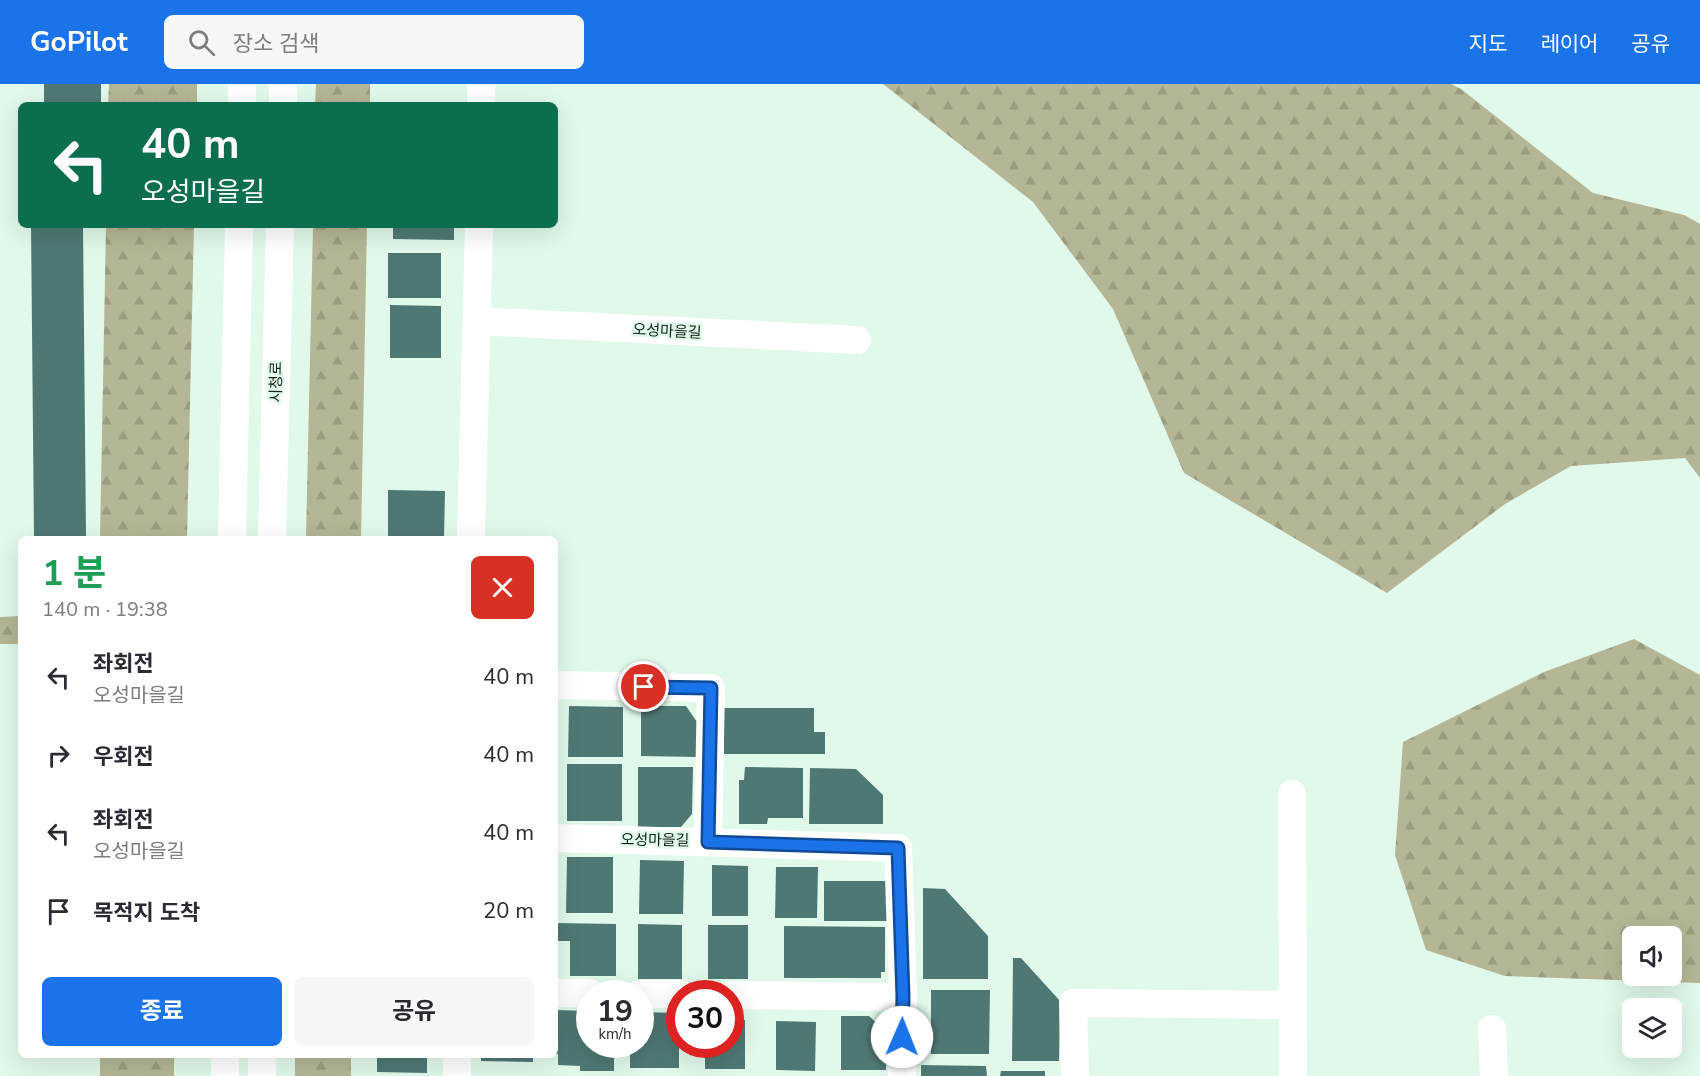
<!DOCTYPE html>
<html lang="ko">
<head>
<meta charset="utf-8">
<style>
	:root { --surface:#fff; --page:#f7f7f7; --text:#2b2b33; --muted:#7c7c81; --accent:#1a73e8 }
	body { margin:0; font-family:"Nunito Sans","Noto Sans KR",sans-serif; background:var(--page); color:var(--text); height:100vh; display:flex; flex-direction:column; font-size:22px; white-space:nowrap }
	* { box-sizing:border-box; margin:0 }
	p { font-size:20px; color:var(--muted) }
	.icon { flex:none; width:33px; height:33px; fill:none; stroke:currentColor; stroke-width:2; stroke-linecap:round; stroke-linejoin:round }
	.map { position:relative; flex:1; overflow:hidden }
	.sheet { position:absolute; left:18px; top:452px; width:540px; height:522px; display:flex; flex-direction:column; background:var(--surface); border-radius:9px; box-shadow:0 6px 24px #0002 }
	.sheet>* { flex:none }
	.hud { position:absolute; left:18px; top:18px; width:540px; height:126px; border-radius:9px; box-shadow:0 6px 24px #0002; background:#0b6e4f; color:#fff; overflow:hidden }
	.buttons { position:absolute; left:1622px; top:842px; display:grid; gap:12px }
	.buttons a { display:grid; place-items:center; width:60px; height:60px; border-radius:9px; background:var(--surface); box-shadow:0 6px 24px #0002; font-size:30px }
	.speed { position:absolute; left:576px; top:896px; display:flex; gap:12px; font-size:30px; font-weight:700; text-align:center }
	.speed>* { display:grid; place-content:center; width:78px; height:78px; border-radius:50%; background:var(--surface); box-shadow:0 6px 24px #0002; line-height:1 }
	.speed small { font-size:15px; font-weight:400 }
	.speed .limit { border:9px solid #d22; background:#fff; color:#111 }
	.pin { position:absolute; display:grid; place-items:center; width:51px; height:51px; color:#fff; margin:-26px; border:3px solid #fff; border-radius:50%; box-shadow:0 2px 6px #0007 }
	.me { position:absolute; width:66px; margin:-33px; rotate:1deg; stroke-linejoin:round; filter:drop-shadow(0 0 4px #0008) }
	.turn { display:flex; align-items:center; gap:21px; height:126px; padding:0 24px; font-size:27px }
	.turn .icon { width:78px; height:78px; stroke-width:2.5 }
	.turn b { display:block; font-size:42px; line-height:51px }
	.round { display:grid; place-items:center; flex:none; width:63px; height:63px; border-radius:9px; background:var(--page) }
	.head { display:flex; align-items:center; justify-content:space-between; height:102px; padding:0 24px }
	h1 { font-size:36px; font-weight:700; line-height:45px; color:#1e9e55 }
	.button { display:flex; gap:12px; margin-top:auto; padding:12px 24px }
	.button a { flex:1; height:69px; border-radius:9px; background:var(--accent); color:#fff; font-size:24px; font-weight:700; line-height:69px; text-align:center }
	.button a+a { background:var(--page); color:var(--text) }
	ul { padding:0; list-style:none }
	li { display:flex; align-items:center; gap:18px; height:78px; padding:0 24px }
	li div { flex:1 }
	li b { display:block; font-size:22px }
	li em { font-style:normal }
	header { display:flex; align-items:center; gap:36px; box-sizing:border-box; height:84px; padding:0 30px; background:var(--accent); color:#fff }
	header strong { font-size:28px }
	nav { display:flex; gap:33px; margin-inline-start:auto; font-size:21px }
	.search { width:420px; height:54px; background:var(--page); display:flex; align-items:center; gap:15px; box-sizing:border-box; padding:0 21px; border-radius:9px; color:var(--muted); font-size:22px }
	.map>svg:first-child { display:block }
	.forest { fill:url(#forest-firs); fill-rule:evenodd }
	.building { fill:#4f7874 }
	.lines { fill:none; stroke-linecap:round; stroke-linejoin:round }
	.minor { stroke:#fff; stroke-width:28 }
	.route-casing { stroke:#114b97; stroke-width:15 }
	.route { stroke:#1a73e8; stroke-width:10 }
	.labels { text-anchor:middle; stroke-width:5; stroke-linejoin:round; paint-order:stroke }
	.street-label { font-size:15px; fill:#161f1a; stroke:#e0f9eb }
</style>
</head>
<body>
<header>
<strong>GoPilot</strong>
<div class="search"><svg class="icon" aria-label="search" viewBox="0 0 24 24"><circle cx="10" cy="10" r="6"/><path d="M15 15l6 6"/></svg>장소 검색</div>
<nav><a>지도</a><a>레이어</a><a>공유</a></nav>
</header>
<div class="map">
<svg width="1700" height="992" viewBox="0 0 1700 992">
	<defs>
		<pattern id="forest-firs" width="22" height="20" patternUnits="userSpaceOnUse" patternTransform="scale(1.5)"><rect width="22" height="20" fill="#b5b695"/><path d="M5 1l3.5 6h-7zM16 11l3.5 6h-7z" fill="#9b9c80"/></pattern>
	</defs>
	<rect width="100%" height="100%" fill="#e0f9eb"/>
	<path class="forest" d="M109,0H197V21H108Z
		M316,0H370V21H315Z
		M883,0H1451L1461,5L1593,109L1684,131L1700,140V394L1685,374L1571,382L1505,420L1387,509L1184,389L1113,225L1033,118Z
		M106,141H194L187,454H100Z
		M313,141H367L361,454H306Z
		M21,532V560H0V533Z
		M1634,555L1700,591V899L1505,892L1426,866L1395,771L1403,658L1544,588ZM1632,852H1671V891H1632Z
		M100,971H174V992H100Z
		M295,971H351V992H295Z"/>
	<path class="building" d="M44,0H101V21H44Z
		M31,141H83L86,454H34Z
		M393,141H454V156L393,155Z
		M388,169H441V214H388Z
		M390,221L441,222V274H390Z
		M388,406L445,407L444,454H388Z
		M569,622L623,623V673H568Z
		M641,622H686L697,638V673L641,672Z
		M724,624H814V648H825V670H724Z
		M567,680H622V737H567Z
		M638,683H693L692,730L681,743H638Z
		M745,683L803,684V734H768L767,740H739V696H744Z
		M810,684L856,685L883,711V740H809Z
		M567,773H613V829H566Z
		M640,776L684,777L683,830H639Z
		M712,781L748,782V832H712Z
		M776,783H818L817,834H775Z
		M824,797H887L888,837H824Z
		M923,804L945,805L988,852V895H923Z
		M555,839L616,840V892H570V857H555Z
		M638,840L682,841V895H638Z
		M708,841H748V895H708Z
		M784,842L885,843V888H881V894H784Z
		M1013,874H1021L1060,917L1059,977H1012Z
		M931,906H990L989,970H931Z
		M555,926L590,927V960H614V987H580V982L558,981V970H555Z
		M640,928L679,929V984H630V960H640Z
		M841,932H869L886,948V986H841Z
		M730,936H745V985H705V960H730Z
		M776,937L816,938L815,987L776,986Z
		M377,970H427V989L377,988Z
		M481,970H533V978L481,977Z
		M921,981L986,982L987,992H921Z
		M1001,987H1045V992H1000Z"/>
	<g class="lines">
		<path class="minor" d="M242,21V0
			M283,21V0
			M481,21V0
			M477,237L857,256
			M232,454L239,141
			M272,454L280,141
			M471,454L479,141
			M555,601L711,604L708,758
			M1292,710L1293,992
			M555,754L898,764L903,913L902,992
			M555,909H590
			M640,910H680
			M730,911L903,913
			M1492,945L1494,992
			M225,992V970
			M262,992V970
			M457,992V970
			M1075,992L1073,919L1292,921"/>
	</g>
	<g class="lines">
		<g class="route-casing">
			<path id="route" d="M644,603L711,604L708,758L898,764L903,913L902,953"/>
		</g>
		<use href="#route" class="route"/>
	</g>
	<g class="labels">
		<g class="street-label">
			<text transform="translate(667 247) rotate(3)" y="5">오성마을길</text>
			<text transform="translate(276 298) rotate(-89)" y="5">시청로</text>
			<text transform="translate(655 756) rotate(1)" y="5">오성마을길</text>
		</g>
	</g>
</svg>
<div class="buttons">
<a><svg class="icon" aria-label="sound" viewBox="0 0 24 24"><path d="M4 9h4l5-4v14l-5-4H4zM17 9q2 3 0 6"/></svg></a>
<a><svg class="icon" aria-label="layers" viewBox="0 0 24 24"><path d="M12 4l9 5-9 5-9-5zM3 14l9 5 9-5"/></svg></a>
</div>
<div class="speed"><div>19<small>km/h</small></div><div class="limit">30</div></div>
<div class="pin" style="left:644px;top:603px;background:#d93025"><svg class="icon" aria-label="arrive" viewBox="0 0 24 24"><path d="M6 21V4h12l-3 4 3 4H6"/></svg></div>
<svg class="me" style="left:902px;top:953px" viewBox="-20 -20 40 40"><circle r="19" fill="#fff"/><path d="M0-13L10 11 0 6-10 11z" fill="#1a73e8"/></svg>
<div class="hud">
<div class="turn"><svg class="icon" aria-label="left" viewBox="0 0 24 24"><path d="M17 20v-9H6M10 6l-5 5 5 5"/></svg><div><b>40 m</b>오성마을길</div></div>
</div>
<section class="sheet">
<div class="head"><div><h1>1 분</h1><p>140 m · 19:38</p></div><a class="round" style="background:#d93025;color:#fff"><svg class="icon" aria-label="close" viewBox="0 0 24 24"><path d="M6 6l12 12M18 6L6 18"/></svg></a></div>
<ul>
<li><svg class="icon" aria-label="left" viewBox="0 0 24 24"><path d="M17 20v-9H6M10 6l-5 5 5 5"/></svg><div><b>좌회전</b><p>오성마을길</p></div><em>40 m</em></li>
<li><svg class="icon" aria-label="right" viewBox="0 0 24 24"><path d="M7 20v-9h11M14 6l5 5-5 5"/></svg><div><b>우회전</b></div><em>40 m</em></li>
<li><svg class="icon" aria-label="left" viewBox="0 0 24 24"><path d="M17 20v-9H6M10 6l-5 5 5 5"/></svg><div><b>좌회전</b><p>오성마을길</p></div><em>40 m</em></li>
<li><svg class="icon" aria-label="arrive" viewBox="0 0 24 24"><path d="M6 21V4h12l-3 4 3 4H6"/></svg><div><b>목적지 도착</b></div><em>20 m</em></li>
</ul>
<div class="button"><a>종료</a><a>공유</a></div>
</section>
</div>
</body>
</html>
